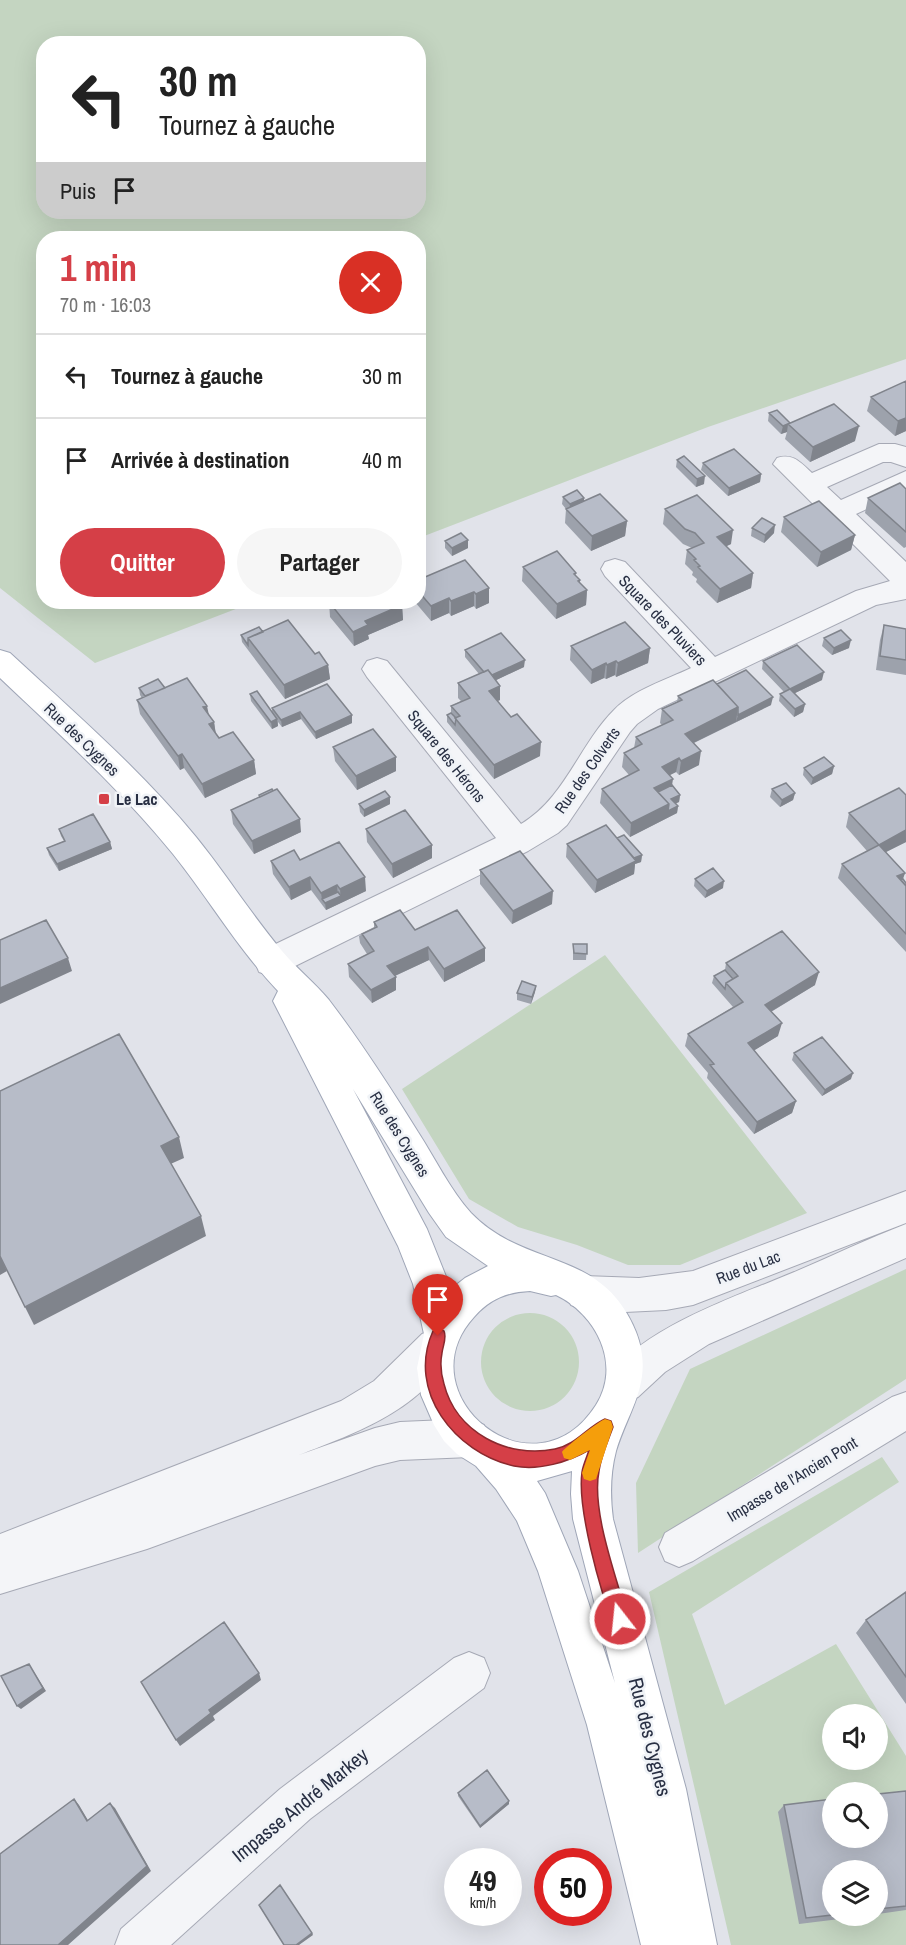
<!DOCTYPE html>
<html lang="fr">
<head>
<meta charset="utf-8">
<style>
	:root { --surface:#fff; --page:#f6f6f6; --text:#222; --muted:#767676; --line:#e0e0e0; --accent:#d53f47 }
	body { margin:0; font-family:"Archivo Narrow",sans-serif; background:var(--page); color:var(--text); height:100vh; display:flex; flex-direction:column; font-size:22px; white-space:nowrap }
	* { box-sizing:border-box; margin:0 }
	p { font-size:20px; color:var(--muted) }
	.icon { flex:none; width:33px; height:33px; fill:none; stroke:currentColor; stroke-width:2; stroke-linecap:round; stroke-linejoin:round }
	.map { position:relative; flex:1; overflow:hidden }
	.details { position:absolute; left:36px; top:231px; width:390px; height:378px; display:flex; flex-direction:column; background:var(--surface); border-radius:24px; box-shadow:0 6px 24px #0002 }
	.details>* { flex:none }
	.top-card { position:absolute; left:36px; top:36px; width:390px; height:183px; border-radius:24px; box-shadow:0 6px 24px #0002; background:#fff; color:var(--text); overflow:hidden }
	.fabs { position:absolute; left:822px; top:1704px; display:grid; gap:12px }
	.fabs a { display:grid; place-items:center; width:66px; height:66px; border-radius:50%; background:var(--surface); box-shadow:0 6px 24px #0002; font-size:30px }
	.speed { position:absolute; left:444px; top:1848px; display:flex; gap:12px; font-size:30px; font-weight:700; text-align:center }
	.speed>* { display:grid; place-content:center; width:78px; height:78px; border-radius:50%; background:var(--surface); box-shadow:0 6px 24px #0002; line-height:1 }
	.speed small { font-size:15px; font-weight:400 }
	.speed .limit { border:9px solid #d22; background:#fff; color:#111 }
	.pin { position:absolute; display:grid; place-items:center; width:51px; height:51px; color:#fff; margin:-62px -26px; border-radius:50% 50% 50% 0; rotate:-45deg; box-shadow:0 0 6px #0007 }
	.pin .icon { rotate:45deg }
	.me { position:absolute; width:66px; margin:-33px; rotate:344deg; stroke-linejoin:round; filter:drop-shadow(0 0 4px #0008) }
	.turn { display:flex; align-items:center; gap:21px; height:126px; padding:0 24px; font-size:27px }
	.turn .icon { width:78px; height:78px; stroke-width:2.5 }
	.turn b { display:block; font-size:42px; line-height:51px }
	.then { display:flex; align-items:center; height:57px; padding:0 24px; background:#0003; gap:12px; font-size:22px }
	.round { display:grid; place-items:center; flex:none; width:63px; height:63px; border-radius:32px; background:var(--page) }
	.summary { display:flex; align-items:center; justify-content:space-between; height:102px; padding:0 24px }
	h1 { font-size:36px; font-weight:700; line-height:45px; color:var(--accent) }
	.button { display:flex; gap:12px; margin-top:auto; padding:12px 24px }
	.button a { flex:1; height:69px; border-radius:36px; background:var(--accent); color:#fff; font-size:24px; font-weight:700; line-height:69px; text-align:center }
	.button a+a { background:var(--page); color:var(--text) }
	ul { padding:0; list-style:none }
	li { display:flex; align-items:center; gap:18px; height:84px; padding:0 24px; border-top:2px solid var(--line) }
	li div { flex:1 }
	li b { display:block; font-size:22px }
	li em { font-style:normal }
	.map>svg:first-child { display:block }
	.green { fill:#c4d5c1; fill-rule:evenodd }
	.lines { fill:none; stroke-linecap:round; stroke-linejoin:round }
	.minor-casing { stroke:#a6a9b5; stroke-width:2 }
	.major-casing { stroke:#9fa6b7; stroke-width:2 }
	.minor { fill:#f4f5f8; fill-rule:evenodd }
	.major { fill:#fff; fill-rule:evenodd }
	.wall { fill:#9da2ac }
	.shaded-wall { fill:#80848c }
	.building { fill:#b7bcc8; stroke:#80848c; stroke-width:1.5 }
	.route { fill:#d53f47; stroke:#8a292e; stroke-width:1.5 }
	.slow { fill:#f59e0b }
	.poi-dot { fill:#d53f47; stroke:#f0f3f7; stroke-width:2 }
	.labels { text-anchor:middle; stroke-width:5; stroke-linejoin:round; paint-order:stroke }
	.street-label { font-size:16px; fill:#282f43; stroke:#f0f3f7 }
	.poi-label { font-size:16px; font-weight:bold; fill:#282f43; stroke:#f0f3f7; text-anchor:start }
	.near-street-label { font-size:20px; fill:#282f43; stroke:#f0f3f7 }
</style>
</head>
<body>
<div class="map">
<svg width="906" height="1945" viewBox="0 0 906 1945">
	<rect width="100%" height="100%" fill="#e1e3ea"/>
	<path class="green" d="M0,0H906V359L708,427L419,538L418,238H44V602H254L95,663L0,588ZM44,44H418V212H44Z
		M605,955L807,1213L680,1265H628L577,1245L518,1227L469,1199L402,1089Z
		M906,1269V1379L638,1553L636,1483L690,1369Z
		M481 1362a49 49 0 1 1 98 0a49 49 0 1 1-98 0Z
		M882,1457L899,1482L692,1614L725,1705L836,1644L906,1756V1945H731L649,1592ZM832,1714H878V1760H832ZM832,1792H878V1838H832ZM832,1870H878V1916H832Z"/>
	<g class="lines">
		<g class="minor-casing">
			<path id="minor" d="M879,444H895L906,447V467L891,462H883L827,487L841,500L906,471V491L856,514L906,562V599L876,605L658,709L637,724L630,732L567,825L558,833L528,851L283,972L271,976L259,972L255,962L259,952L496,838L367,677L362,669L367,661L377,658L387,661L521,824C565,798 579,745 614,710C633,690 666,680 691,668L605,576L601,569L605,562L615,559L625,562L715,657L856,591L890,581L773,464L777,458C793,453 800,462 812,473Z
				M906,1191V1223L693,1305L666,1310L625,1312L584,1310L571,1305L566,1293L571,1281L584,1276L639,1278L693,1271Z
				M906,1224V1258L709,1344L665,1372L638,1397L625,1402L612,1397L606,1384C629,1332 740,1295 792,1273C830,1257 867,1239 906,1224Z
				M435,1329L448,1334L454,1347C427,1408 356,1433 299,1455L375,1428L400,1422L470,1419L484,1425L489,1438L484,1451L470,1457L400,1460L375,1466L147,1549L0,1594V1534L341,1401L374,1381L422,1334Z
				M906,1392V1431L693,1561L679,1567L665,1561L659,1547L665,1533L892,1397Z
				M469,1652L484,1658L490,1673L484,1688L310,1819L171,1945H115L121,1929L280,1789L454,1658Z"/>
		</g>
		<g class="major-casing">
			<path id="major" d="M0,650L10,653C74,712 141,770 196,837C226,874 251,914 282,951C296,968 315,983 329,1000C361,1042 390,1087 418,1132C435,1158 450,1190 471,1213C526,1270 602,1247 636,1332C655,1381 629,1408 616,1451C610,1474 610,1496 613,1519L686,1789L717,1945H641L587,1725L538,1571L517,1521L496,1489L476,1466L457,1454L444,1441L434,1425L421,1395L417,1368L424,1334L413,1284L398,1246L273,1001L278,991C238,949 209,899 173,854C121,790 60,735 0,678ZM353,1089L429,1213L446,1237L488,1266L465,1278L451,1289L427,1229ZM530,1291L551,1296L556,1295C596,1314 622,1364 596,1405C534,1502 403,1395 474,1317C490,1299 507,1292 530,1291ZM572,1471L571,1494L573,1519L615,1683L578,1571L545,1493L537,1481Z"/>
		</g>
		<use href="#minor" class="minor"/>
		<use href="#major" class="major"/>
	</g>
	<path class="wall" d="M906,381V431L895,436L867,411L871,397Z
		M769,413L790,423L855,441L810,462L785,439L787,432L781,434L768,421Z
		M677,460L704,484L696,487L676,467Z
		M703,463L761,474L760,482L728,496L701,470Z
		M906,489V547L904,548L865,513L868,498Z
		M563,497L584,498V501L627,521L625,536L591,551L565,523L566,509L562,504Z
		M665,509L731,544L726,546L753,573L751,588L717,603L696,582L697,579L692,575L693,572L685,564L687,550L692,548L683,544L663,524Z
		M784,517L855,535L851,550L817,567L781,532Z
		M752,528L774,533L764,543L751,536Z
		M445,541L468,548L452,556L445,548Z
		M523,567L576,573V576L580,583L587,590L586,605L556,619L522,581Z
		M418,580L489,588V603L476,609L474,606L451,616L449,613L431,621L415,602H418Z
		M329,602L402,605L403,620L368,635L369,639L354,646L330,617Z
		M884,625L906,629V675L876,670L880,640Z
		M263,632L315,654L328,665L330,679L285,699L242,642L241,635Z
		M824,638L849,648L832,655L822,646Z
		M571,646L650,648L648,663L616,677L615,675L606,679L604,678L591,684L570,660Z
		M465,650L524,667L496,680L500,700L497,701L540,756L494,779L447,722V715L451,713V706L461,701L458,698V683L479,674L465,657Z
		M763,661L822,680L795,693L805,704L803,712L794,717L779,701L780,694L784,692L762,669Z
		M327,684L352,723L316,739L301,719L282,727L278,722V726L272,729L251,701L250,694L272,712V708Z
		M717,684L771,705L694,743L699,765L679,775L676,772L670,775L672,785L680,795L679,802L676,803L678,806L677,813L630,837L600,803L602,789L629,775L622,767L624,753L634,748L636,737L662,725L660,723L662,709L677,702L678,696Z
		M139,688H165L209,715L214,722L216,734L219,738L254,760L256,774L205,798L184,768L180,770L140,714L137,700L142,698L140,695Z
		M333,747L396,771L357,790L335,761Z
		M834,766L832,774L811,785L803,775L804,768Z
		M772,789L795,793L793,800L780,807L770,797Z
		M259,795L301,832L254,854L233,824L231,810L259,797Z
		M359,804H390L364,817L360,812Z
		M849,813L906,842L886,852L905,873L903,879L906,883V952L838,878L842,864L867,851L846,827Z
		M59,829L110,842L112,849L59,871L49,855L47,848L64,841L61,836Z
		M366,829L432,845V858L393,878L367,842Z
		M617,838L642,855L641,862L635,864L634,874L595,893L566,857L567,844Z
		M300,860L366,891L326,910L311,890L291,900L273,874L271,861Z
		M480,870L552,904L512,924L480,884Z
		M695,879L723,888L705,898L694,886Z
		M374,922L415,930L485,948V961L444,982L429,960L395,976L396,990L372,1003L349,977L348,964L367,954L360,943L359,936L374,928Z
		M573,944H587L586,960H573Z
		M726,963L815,985L771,1012L778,1036L754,1050L796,1101L792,1113L754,1134L707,1078L708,1073L685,1046L688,1034L733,1007L712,983L714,976L725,970Z
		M536,986L535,992L531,1004L517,1000V993Z
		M794,1053L851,1079L822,1096L792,1060Z
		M906,1592V1704L856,1633L866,1620Z
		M906,1791V1910L878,1914V1870H832V1916H864L799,1924L778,1812L784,1805Z
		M458,1793L509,1804L480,1828L458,1796Z"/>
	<path class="shaded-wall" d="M906,418V431L895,436L898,421Z
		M788,424L787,432L781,434L783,426Z
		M859,426L855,441L810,462L813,447Z
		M761,474L760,482L728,496L729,488Z
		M705,476L704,484L696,487L697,479Z
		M584,498V505L569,511L570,504Z
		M627,521L625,536L591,551L592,536Z
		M775,525L774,533L764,543L765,535Z
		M733,530L731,544L715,552L717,537Z
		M855,535L851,550L817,567L821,552Z
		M468,540V548L452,556V548Z
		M753,573L751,588L717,603L720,589Z
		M580,580L579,594L587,590L586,605L556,619L557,604Z
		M489,588V603L476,609V594Z
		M474,592V606L451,616V601Z
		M449,598V613L431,621V606Z
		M402,605L403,620L368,635L369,639L354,646L353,632L365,621Z
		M851,640L849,648L832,655L834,648Z
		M650,648L648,663L616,677L618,663Z
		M525,660L524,667L488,684V677Z
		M616,661L615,675L606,679L607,665Z
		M606,663L604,678L591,684L592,670Z
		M328,665L330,679L285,699L284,685Z
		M824,672L822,680L789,696L790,689Z
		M500,686V700L489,705V691Z
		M773,697L771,705L736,722L738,715Z
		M805,704L803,712L794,717L795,709Z
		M207,706L210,720L203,707Z
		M738,707L736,722L683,748L685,734Z
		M300,712L301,719L282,727L281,720Z
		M352,715V723L316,739L315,732Z
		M277,719L278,726L272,729L271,722Z
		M214,722L216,736L209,724Z
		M541,742L540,756L494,779V765Z
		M701,751L699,765L679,775L681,761Z
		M182,754L184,768L180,770L178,756Z
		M396,757V771L357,790L356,776Z
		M679,758L676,772L660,780L662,767Z
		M254,760L256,774L205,798L202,784Z
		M834,766L832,774L811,785L813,778Z
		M673,779L671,792L653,795L654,788Z
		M795,793L793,800L780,807L782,800Z
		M680,795L679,802L670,806L671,799Z
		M390,797V804L364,817V810Z
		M669,804L678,806L677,813L630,837L631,823Z
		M300,819L301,832L254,854L252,841Z
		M906,829V842L874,858L879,845Z
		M110,842L112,849L59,871L57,864Z
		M432,845V858L393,878L392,864Z
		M642,855L641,862L635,864L634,874L595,893L597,880L629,861Z
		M905,873L900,886L897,876Z
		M310,877L311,890L291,900L289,887Z
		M365,877L366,891L341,903L340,889Z
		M724,881L723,888L705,898L707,891Z
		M337,885L338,897L341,896V903L326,910L325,903L322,899L323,906L321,893Z
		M553,891L552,904L512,924L513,911Z
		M428,947L429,960L388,979L387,966Z
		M485,948V961L444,982V969Z
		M68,958L72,971L0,1004V988Z
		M819,972L815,985L762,1017L765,1005Z
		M396,977V990L372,1003L371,990Z
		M536,986L535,992L531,1004L532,997Z
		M782,1023L778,1036L745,1056L748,1043Z
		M853,1073L851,1079L822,1096L825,1090Z
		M796,1101L792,1113L754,1134L757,1122Z
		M179,1137L184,1158L166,1166L161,1146Z
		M201,1216L206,1236L34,1325L25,1307Z
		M0,1256L7,1271L0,1275Z
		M29,1664L46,1691L21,1709L17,1706Z
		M259,1673L261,1680L213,1716L215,1720L180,1746L176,1740L209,1710Z
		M74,1799L79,1805L92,1827L87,1821Z
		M509,1801V1804L480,1828V1826Z
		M110,1803L115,1808L151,1871L68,1945H58Z
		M312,1933L313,1935L299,1945H296Z"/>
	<path class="building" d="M906,381V418L898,421L871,397Z
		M834,404L859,426L813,447L788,424Z
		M777,410L790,423L783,426L769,413Z
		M734,449L761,474L729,488L703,463Z
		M684,456L705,476L697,479L677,460Z
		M900,483L906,489V532L868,498Z
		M577,490L584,498L570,504L563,497Z
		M600,494L627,521L592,536L566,509Z
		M697,495L733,530L717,537L753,573L720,589L698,567L700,566L694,560L696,559L687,550L704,543L695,533L685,529L665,509Z
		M819,501L855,535L821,552L784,517Z
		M762,518L775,525L765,535L752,528Z
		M461,533L468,540L452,548L445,541Z
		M557,551L576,573L574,574L580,580L578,581L587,590L557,604L523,567Z
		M465,560L489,588L476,594L474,592L451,601L449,598L431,606L418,591V580Z
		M329,602H399L402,605L365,621L368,625L353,632Z
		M288,620L315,654L319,652L328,665L284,685L248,638Z
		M625,622L650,648L618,663L616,661L607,665L606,663L592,670L571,646Z
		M884,625L906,629V660L880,656Z
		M259,627L263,632L248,638V645L241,635Z
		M841,630L851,640L834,648L824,638Z
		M501,633L525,660L492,675L488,670L484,672L465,650Z
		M797,645L824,672L790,689L763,661Z
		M488,670L500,686L489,691L511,717L517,714L541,742L494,765L455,718L460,716L451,706L470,698L458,683Z
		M746,670L773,697L738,715V707L717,684Z
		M187,678L207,706L203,707L214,722L209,724L219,738L233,732L254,760L202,784L182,754L178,756L137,700Z
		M158,679L165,688L145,696L139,688Z
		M713,680L738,707L685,734L701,751L681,761L679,758L662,767L673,779L654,788L669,804L631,823L602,789L639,770L624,753L642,744L636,737L673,720L662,709L682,700L678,696Z
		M327,684L352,715L315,732L300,712L281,720L272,708Z
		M790,689L805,704L795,709L780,694Z
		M257,691L277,719L271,722L250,694Z
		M451,713L456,718L455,725L447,715Z
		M373,729L396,757L356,776L333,747Z
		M824,757L834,766L813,778L804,768Z
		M786,783L795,793L782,800L772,789Z
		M672,785L680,795L671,799L678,806L668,811L669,804L658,792Z
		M899,788L906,795V830L879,845L905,873L897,876L906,886V934L842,864L879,845L849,813Z
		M272,789L273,791L260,797L259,795Z
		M277,789L300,819L252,841L231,810Z
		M385,791L390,797L364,810L359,804Z
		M405,810L432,845L392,864L366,829Z
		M93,814L110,842L57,864L47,848L65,841L59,829Z
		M606,825L636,861L597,880L567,844Z
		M624,835L642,855L634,858L617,838Z
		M339,842L365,877L340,889L337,885L321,893L310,877L289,887L271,861L294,850L300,860Z
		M520,851L553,891L513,911L480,870Z
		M713,868L724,881L707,891L695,879Z
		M903,879L906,883V886L901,880Z
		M338,892L341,896L325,903L322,899Z
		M400,910L415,930L457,910L485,948L444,969L428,947L387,966L396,977L371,990L348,964L374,951L362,934L377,927L374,922Z
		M46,920L68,958L0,988V940Z
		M782,931L819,972L765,1005L782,1023L748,1043L796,1101L757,1122L710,1065L714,1064L688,1034L743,1002L726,983L738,976L726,963Z
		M573,944H587V954L574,953Z
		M725,970L733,979L726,983L725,989L714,976Z
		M522,981L536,986L532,997L517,993Z
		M119,1034L179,1137L161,1146L201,1216L25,1307L0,1256V1091Z
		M822,1037L853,1073L825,1090L794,1053Z
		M906,1592V1677L866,1620Z
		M224,1622L259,1673L209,1710L211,1713L176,1740L141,1682Z
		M29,1664L43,1688L17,1706L1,1676Z
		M487,1770L509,1801L480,1826L458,1793Z
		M906,1791V1906L878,1909V1870H832V1915L806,1918L784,1805L832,1799V1838H878V1794Z
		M74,1799L87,1821L110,1803L147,1866L58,1945H0V1854Z
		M280,1885L312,1933L296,1945H284L259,1905Z"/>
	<path class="route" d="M438,1328L444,1331C447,1338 443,1345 442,1353C440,1363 441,1374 444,1384C456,1432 507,1459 555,1449C576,1445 587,1427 605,1419L611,1421L613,1427C608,1441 601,1456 599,1471C591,1511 617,1579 628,1619L626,1625L620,1628L614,1625C600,1591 577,1508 582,1472C583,1465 587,1457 589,1450C568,1462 539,1471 514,1466C455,1453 406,1391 433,1331Z"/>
	<path class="slow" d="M605,1419L611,1421L613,1427L596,1479L590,1481L584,1479L582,1473L590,1450L570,1460L564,1458L562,1452C564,1448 599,1421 605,1419Z"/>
	<rect class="poi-dot" x="98" y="793" width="12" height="12" rx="3"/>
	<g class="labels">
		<g class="street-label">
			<text transform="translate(663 620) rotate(46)" y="6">Square des Pluviers</text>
			<text transform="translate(82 739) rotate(44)" y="6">Rue des Cygnes</text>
			<text transform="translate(447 756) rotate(51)" y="6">Square des Hérons</text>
			<text transform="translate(587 770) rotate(-55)" y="6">Rue des Colverts</text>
			<text transform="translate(400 1134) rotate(58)" y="6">Rue des Cygnes</text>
			<text transform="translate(748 1267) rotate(-21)" y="6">Rue du Lac</text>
			<text transform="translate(792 1479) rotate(-31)" y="6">Impasse de l'Ancien Pont</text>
		</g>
		<g class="poi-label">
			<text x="116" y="805">Le Lac</text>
		</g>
		<g class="near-street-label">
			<text transform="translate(650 1737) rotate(76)" y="7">Rue des Cygnes</text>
			<text transform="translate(300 1805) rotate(-39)" y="7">Impasse André Markey</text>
		</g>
	</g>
</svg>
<div class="fabs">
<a><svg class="icon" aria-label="sound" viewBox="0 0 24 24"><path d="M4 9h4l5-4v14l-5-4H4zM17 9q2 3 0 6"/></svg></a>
<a><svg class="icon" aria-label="search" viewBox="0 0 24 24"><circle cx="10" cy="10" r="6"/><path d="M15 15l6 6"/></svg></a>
<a><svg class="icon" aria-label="layers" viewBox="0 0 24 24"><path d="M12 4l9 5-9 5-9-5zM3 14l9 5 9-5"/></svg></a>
</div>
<div class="speed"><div>49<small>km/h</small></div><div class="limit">50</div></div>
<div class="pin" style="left:438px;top:1336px;background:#d93025"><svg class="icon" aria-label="arrive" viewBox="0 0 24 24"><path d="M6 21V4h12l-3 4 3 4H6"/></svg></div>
<svg class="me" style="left:620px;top:1619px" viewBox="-20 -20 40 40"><circle r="17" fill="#d53f47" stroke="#fff" stroke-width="3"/><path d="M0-11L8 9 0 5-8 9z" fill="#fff"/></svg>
<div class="top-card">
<div class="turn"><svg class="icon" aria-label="left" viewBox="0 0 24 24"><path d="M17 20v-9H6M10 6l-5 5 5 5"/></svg><div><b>30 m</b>Tournez à gauche</div></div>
<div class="then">Puis<svg class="icon" aria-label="arrive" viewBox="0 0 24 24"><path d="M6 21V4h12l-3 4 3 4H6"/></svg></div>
</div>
<section class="details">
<div class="summary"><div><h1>1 min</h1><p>70 m · 16:03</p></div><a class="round" style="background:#d93025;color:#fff"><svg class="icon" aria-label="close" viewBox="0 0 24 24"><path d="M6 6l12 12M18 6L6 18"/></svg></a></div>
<ul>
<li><svg class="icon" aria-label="left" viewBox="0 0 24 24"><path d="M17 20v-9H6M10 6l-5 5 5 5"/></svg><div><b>Tournez à gauche</b></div><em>30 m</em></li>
<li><svg class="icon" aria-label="arrive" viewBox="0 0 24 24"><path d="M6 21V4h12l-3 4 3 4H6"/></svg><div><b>Arrivée à destination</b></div><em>40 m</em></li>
</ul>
<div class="button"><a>Quitter</a><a>Partager</a></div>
</section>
</div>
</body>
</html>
